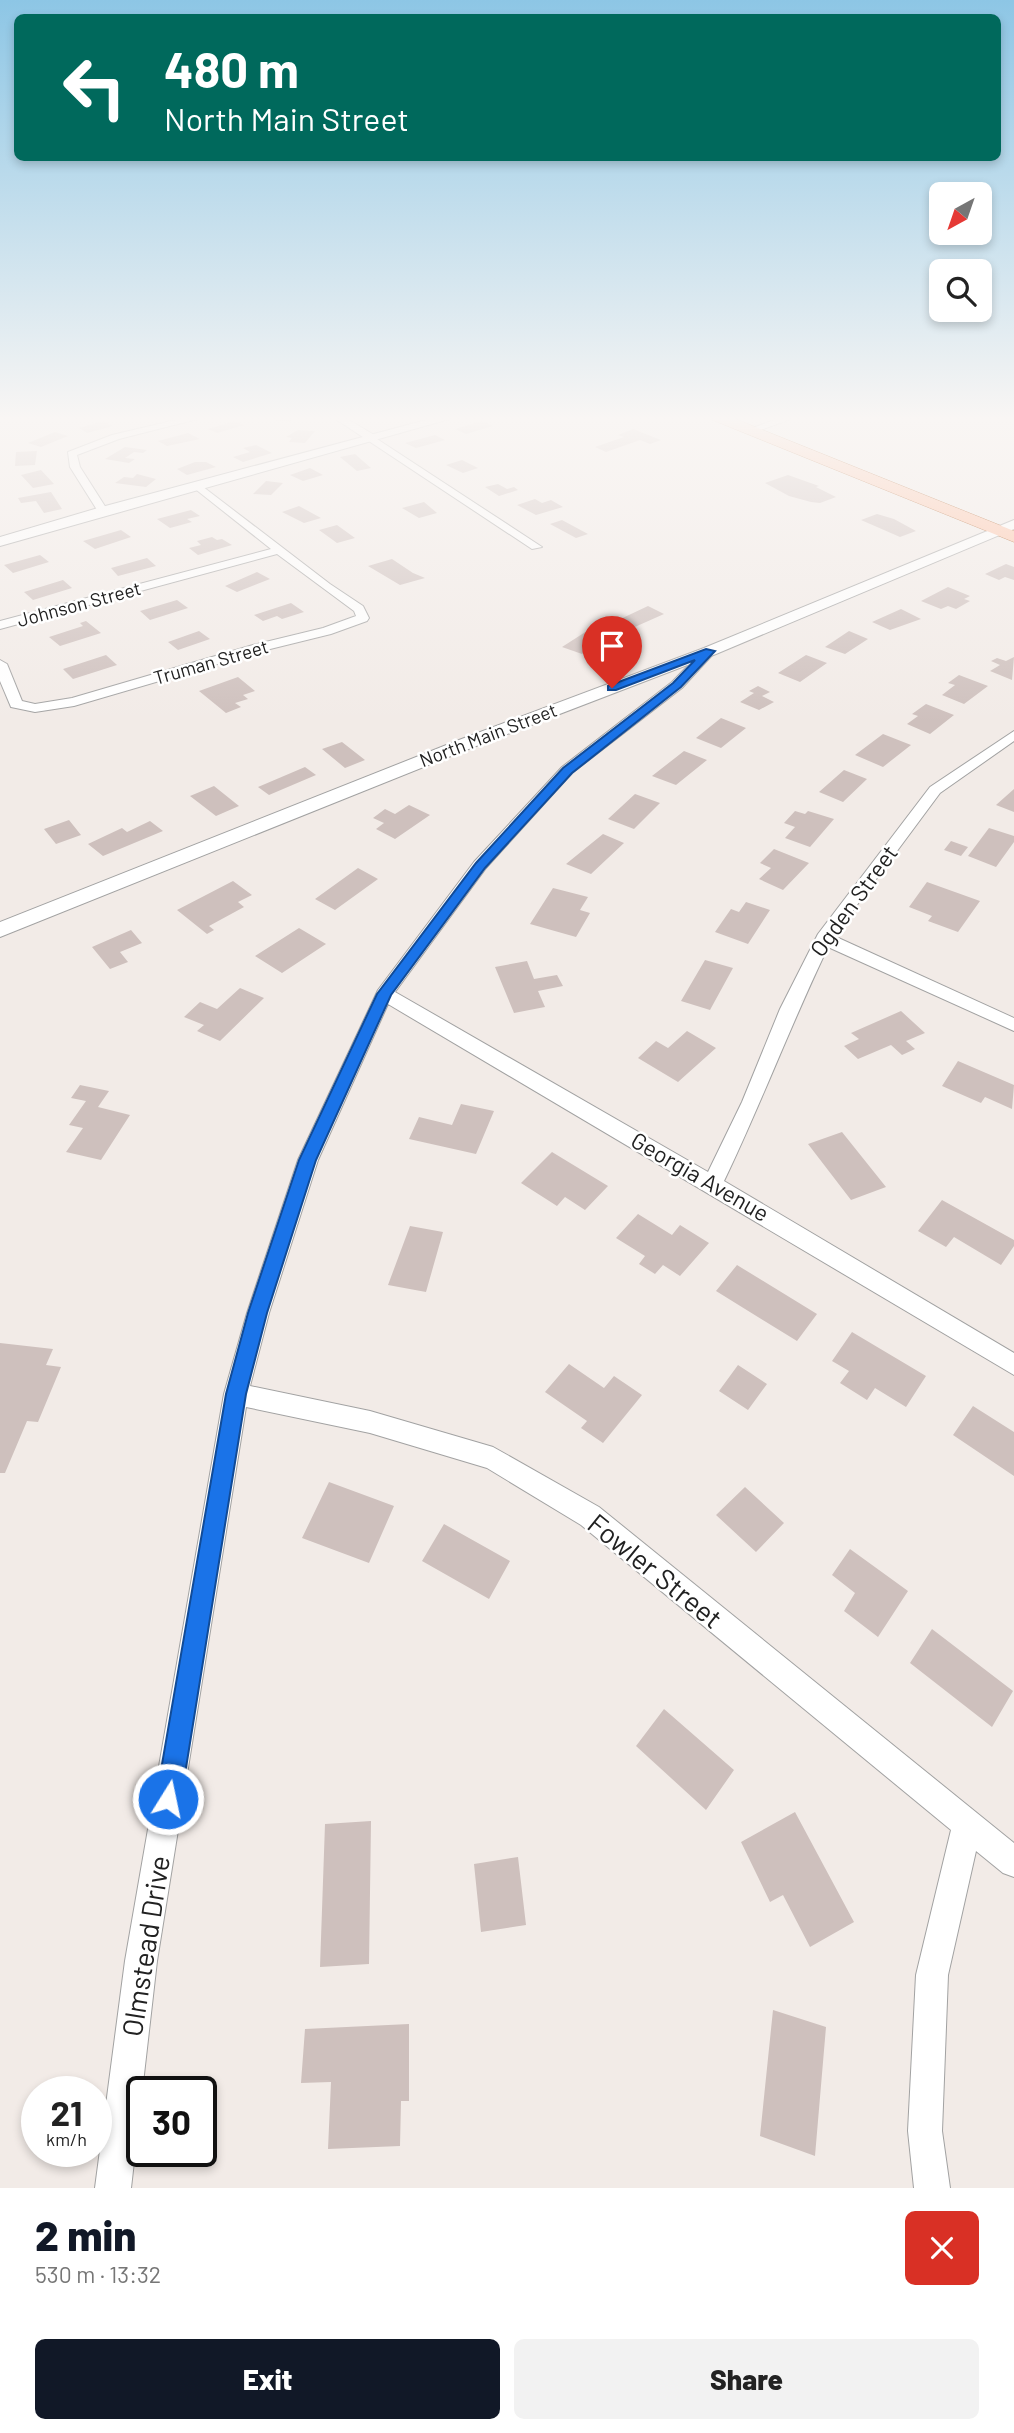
<!DOCTYPE html>
<html lang="en">
<head>
<meta charset="utf-8">
<style>
	:root { --surface:#fff; --page:#f2f2f2; --text:#222; --muted:#767676; --accent:#111827 }
	body { margin:0; font-family:Barlow,sans-serif; background:var(--page); color:var(--text); height:100vh; display:flex; flex-direction:column; font-size:26px; white-space:nowrap }
	* { box-sizing:border-box; margin:0 }
	p { font-size:23px; color:var(--muted) }
	.icon { flex:none; width:38px; height:38px; fill:none; stroke:currentColor; stroke-width:2; stroke-linecap:round; stroke-linejoin:round }
	.map { position:relative; height:2188px; overflow:hidden }
	.drawer { display:flex; flex-direction:column; background:var(--surface); flex:1 }
	.drawer>* { flex:none }
	.guide { position:absolute; left:14px; top:14px; width:987px; height:147px; border-radius:10px; box-shadow:0 4px 10px #0003; background:#00695c; color:#fff; overflow:hidden }
	.needle { width:46px; rotate:220deg }
	.fabs { position:absolute; left:929px; top:182px; display:grid; gap:14px }
	.fabs a { display:grid; place-items:center; width:63px; height:63px; border-radius:10px; background:var(--surface); box-shadow:0 4px 10px #0003; font-size:35px }
	.speed { position:absolute; left:21px; top:2076px; display:flex; gap:14px; font-size:35px; font-weight:700; text-align:center }
	.speed>* { display:grid; place-content:center; width:91px; height:91px; border-radius:50%; background:var(--surface); box-shadow:0 4px 10px #0003; line-height:1 }
	.speed small { font-size:18px; font-weight:400 }
	.speed .limit { border:4px solid #111; border-radius:10px; background:#fff; color:#111 }
	.pin { position:absolute; display:grid; place-items:center; width:60px; height:60px; color:#fff; margin:-72px -30px; border-radius:50% 50% 50% 0; rotate:-45deg; box-shadow:0 0 7px #0007 }
	.pin .icon { rotate:45deg }
	.me { position:absolute; width:77px; margin:-38px; rotate:10deg; stroke-linejoin:round; filter:drop-shadow(0 0 5px #0008) }
	.turn { display:flex; align-items:center; gap:24px; height:147px; padding:0 35px; font-size:32px }
	.turn .icon { width:91px; height:91px; stroke-width:2.5 }
	.turn b { display:block; font-size:49px; line-height:60px }
	.round { display:grid; place-items:center; flex:none; width:74px; height:74px; border-radius:10px; background:var(--page) }
	.headline { display:flex; align-items:center; justify-content:space-between; height:119px; padding:0 35px }
	h1 { font-size:42px; font-weight:800; line-height:52px; color:var(--accent) }
	.cta { display:flex; gap:14px; margin-top:auto; padding:14px 35px }
	.cta a { flex:1; height:80px; border-radius:10px; background:var(--accent); color:#fff; font-size:28px; font-weight:800; line-height:80px; text-align:center }
	.cta a+a { background:var(--page); color:var(--text) }
	.map>svg:first-child { display:block }
	.building { fill:#cec0bd }
	.lines { fill:none; stroke-linecap:round; stroke-linejoin:round }
	.minor-casing { stroke:#a2a2a2; stroke-width:2 }
	.tertiary-casing { stroke:#a2a2a2; stroke-width:2 }
	.primary-casing { stroke:#9e4200; stroke-width:1 }
	.minor { fill:#fff; fill-rule:evenodd }
	.tertiary { fill:#fff; fill-rule:evenodd }
	.primary { fill:#ffbe9f; fill-rule:evenodd }
	.route { fill:#1a73e8; stroke:#114b97; stroke-width:2 }
	.labels { text-anchor:middle; stroke-width:5; stroke-linejoin:round; paint-order:stroke }
	.far-street-label { font-size:19px; fill:#212121; stroke:#fff }
	.street-label { font-size:23px; fill:#212121; stroke:#fff }
	.near-street-label { font-size:28px; fill:#212121; stroke:#fff }
</style>
</head>
<body>
<div class="map">
<svg width="1014" height="2188" viewBox="0 0 1014 2188">
	<rect width="100%" height="100%" fill="#f2ebe7"/>
	<path class="building" d="M263,416H298L289,422L260,418Z
		M103,421L113,426L87,433L79,428Z
		M234,421L244,425L217,433L208,429Z
		M482,421L493,426L466,434L455,429Z
		M633,429L661,440L650,444L640,440L606,452L595,447L624,437L618,435Z
		M298,430L315,431L305,443L289,442L292,438L286,437Z
		M55,432L68,436L41,447L28,443Z
		M188,433L200,439L167,446L158,441Z
		M435,435L445,440L416,448L405,443Z
		M256,445L272,453L243,462L233,457L250,452L243,448Z
		M125,447L147,450L143,453L134,452L125,458L135,459L129,463L105,459Z
		M37,451L35,465L15,466L16,452Z
		M355,454L371,468L357,471L340,457Z
		M462,460L478,468L463,473L446,465Z
		M195,462H206L216,467L187,475L177,469Z
		M310,468L323,475L303,481L290,475Z
		M41,470L54,484L33,488L21,475Z
		M137,474L156,479L146,487L115,483L124,477L133,478Z
		M788,475L819,486L816,487L836,497L820,503L811,502L789,496L765,483Z
		M266,481L283,483L271,495L253,494Z
		M498,484L507,489L514,487L518,490L499,496L485,487Z
		M51,492L62,509L44,513L36,501L21,503L18,498Z
		M535,499L542,503L551,500L563,507L536,515L517,505Z
		M424,502L437,513L419,518L402,508Z
		M299,506L321,518L304,523L282,512Z
		M191,510L200,516L187,519L192,522L170,528L157,519Z
		M877,514L894,519L916,531L900,537L861,520Z
		M562,520L588,534L576,538L550,524Z
		M337,525L355,538L337,543L319,530Z
		M121,530L131,537L95,549L83,541Z
		M212,537L217,540L222,539L232,545L198,555L189,548L201,545L197,541Z
		M40,555L49,562L13,573L4,565Z
		M147,558L156,566L118,576L111,568Z
		M392,559L413,573L425,578L400,585L368,566Z
		M1006,564L1014,567V580L1005,577L999,580L985,574Z
		M257,572L270,579L237,592L225,586Z
		M63,580L72,588L33,600L24,592Z
		M948,587L970,596L964,599L970,601L956,609L948,606L941,609L921,601Z
		M177,600L188,608L150,620L140,611Z
		M291,603L304,612L282,619L277,616L263,621L254,615Z
		M648,606L664,614L628,630L612,623Z
		M901,609L921,619L890,630L872,622Z
		M86,621L101,633L60,646L49,637L83,626L80,623Z
		M590,629L610,636L582,654L562,647Z
		M199,631L210,639L178,650L168,642Z
		M849,631L868,639L845,654L825,647Z
		M106,655L117,665L73,679L63,669Z
		M806,655L827,663L800,682L778,673Z
		M1014,657L1012,680L990,671L1000,665L991,661L997,658L1006,661Z
		M959,675L988,686L964,704L942,695L955,685L948,683Z
		M238,677L255,691L243,695L248,699L235,703L241,707L226,713L199,691Z
		M758,686L770,692L762,696L774,702L759,710L740,702L754,693L749,691Z
		M926,704L954,715L930,734L907,724L918,716L912,714Z
		M721,718L746,728L721,748L696,738Z
		M883,734L911,745L883,767L855,755Z
		M342,742L365,760L345,768L322,749Z
		M684,751L707,760L676,785L652,776Z
		M305,767L316,775L269,795L258,787Z
		M844,770L867,779L843,802L819,792Z
		M214,786L239,806L216,816L190,796Z
		M1014,789V812L996,805Z
		M635,794L660,803L634,829L608,819Z
		M409,805L430,815L395,839L376,829L384,823L373,818L385,809L395,814Z
		M795,811L805,814L808,811L834,819L810,847L785,838L795,827L784,823Z
		M69,820L81,835L56,844L44,829Z
		M150,821L163,831L103,856L88,844L122,828L127,832Z
		M989,828L1014,836V842L996,867L968,856Z
		M603,834L624,843L591,874L566,864Z
		M951,841L968,847L961,856L944,850Z
		M774,849L809,863L783,890L759,879L771,868L760,863Z
		M358,868L378,879L335,910L315,899Z
		M233,881L252,895L238,902L244,907L209,926L214,930L207,934L177,910Z
		M927,882L980,901L958,932L928,921L932,916L909,907Z
		M553,888L588,897L580,910L590,913L576,937L530,924Z
		M746,902L770,910L748,944L715,932L731,909L739,912Z
		M299,928L326,944L282,973L255,956Z
		M131,930L142,943L120,952L128,962L110,969L92,947Z
		M705,960L733,968L710,1010L681,1001Z
		M527,961L534,979L557,975L563,986L538,991L545,1007L514,1013L495,967Z
		M240,988L264,998L220,1041L197,1031L204,1025L184,1017L200,1002L217,1009Z
		M901,1011L925,1033L906,1041L915,1049L902,1055L891,1045L858,1059L844,1046L859,1039L851,1033Z
		M687,1031L716,1048L678,1082L638,1058L656,1041L668,1048Z
		M958,1061L1014,1085L1012,1109L985,1097L981,1103L942,1086Z
		M80,1085L109,1091L98,1107L130,1115L101,1160L66,1152L83,1128L69,1125L86,1101L71,1098Z
		M461,1104L494,1111L476,1154L409,1139L419,1117L452,1125Z
		M842,1132L886,1187L851,1200L808,1144Z
		M552,1152L608,1186L585,1210L565,1197L557,1206L521,1183Z
		M942,1200L1014,1240V1246L1001,1265L954,1237L946,1247L918,1231Z
		M638,1214L672,1235L680,1225L709,1243L680,1276L663,1265L655,1274L639,1264L645,1256L616,1238Z
		M410,1226L443,1232L426,1292L388,1285Z
		M737,1265L817,1314L797,1341L716,1291Z
		M852,1332L926,1376L906,1407L875,1388L867,1400L840,1383L849,1371L832,1361Z
		M0,1343L53,1349L46,1365L61,1367L38,1422L27,1421L5,1473H0Z
		M569,1364L604,1388L614,1376L642,1395L603,1443L581,1428L587,1421L545,1392Z
		M738,1365L767,1384L748,1410L719,1391Z
		M973,1406L1014,1432V1476L953,1435Z
		M329,1482L394,1506L369,1563L302,1538Z
		M745,1487L784,1523L756,1552L716,1515Z
		M444,1524L510,1561L489,1599L422,1561Z
		M850,1549L908,1591L878,1637L844,1611L855,1593L832,1575Z
		M932,1629L1013,1691L992,1727L910,1663Z
		M664,1709L734,1770L706,1810L636,1746Z
		M795,1812L854,1922L810,1947L783,1895L770,1902L741,1842Z
		M371,1821L369,1964L320,1967L325,1824Z
		M518,1857L526,1925L481,1932L474,1864Z
		M773,2010L826,2027L815,2156L760,2136Z
		M409,2024V2101H401L400,2146L328,2149L331,2082L301,2083L305,2029Z"/>
	<g class="lines">
		<g class="minor-casing">
			<path id="minor" d="M193,416H209L119,439L77,455L80,467L108,511L99,513L70,467L68,452L112,435Z
				M331,416H342L376,436L377,439L542,547L532,549Z
				M786,416H799L755,432L747,430Z
				M198,483L330,584L363,606L369,618L367,621L331,634L262,651L74,706L35,712L11,707L0,681V660L7,664L22,701L35,704L72,698L253,645L323,628L356,616L354,611L277,554L0,629V621L271,549L194,488V484Z
				M710,647L716,651L682,688L572,773L486,868L395,992L708,1172L742,1102L780,1009L818,934L930,787L1014,731V741L940,793L834,936L1014,1018V1031L828,947C791,1024 761,1104 724,1181L1014,1353V1375L388,1004L318,1160L269,1313L250,1386L370,1411L493,1447L599,1507L1014,1843V1877L1003,1873L976,1851L948,1975L942,2131L950,2188H914L908,2131L916,1975L951,1830L581,1525L487,1468L370,1433L246,1407L157,1961L131,2188H95L125,1961L224,1394L247,1313L298,1160L378,990L474,862L562,767L672,682L705,648Z"/>
		</g>
		<g class="tertiary-casing">
			<path id="tertiary" d="M441,416H460L0,546V537L98,508Z
				M1014,520V529L716,654L471,748L0,937V922L459,740L704,648Z"/>
		</g>
		<g class="primary-casing">
			<path id="primary" d="M707,416H728L1014,531V542L710,419Z"/>
		</g>
		<use href="#minor" class="minor"/>
		<use href="#tertiary" class="tertiary"/>
		<use href="#primary" class="primary"/>
	</g>
	<linearGradient id="sky" x2="0" y2="1"><stop stop-color="#8dc6e5"/><stop offset="0.58" stop-color="#f9f6f4"/><stop offset="1" stop-color="#f9f6f4" stop-opacity="0"/></linearGradient>
	<rect width="1014" height="722" fill="url(#sky)"/>
	<path class="route" d="M706,649L715,651L681,687L572,773L485,868L391,995L316,1160L267,1313L246,1394L181,1799L177,1808L168,1811L160,1808L156,1799L226,1394L248,1313L299,1160L377,994L476,863L563,768L673,683L695,660L616,690H608V686Z"/>
	<g class="labels">
		<g class="far-street-label">
			<text transform="translate(79 604) rotate(-15)" y="7">Johnson Street</text>
			<text transform="translate(211 662) rotate(-16)" y="7">Truman Street</text>
			<text transform="translate(488 735) rotate(-21)" y="7">North Main Street</text>
		</g>
		<g class="street-label">
			<text transform="translate(854 901) rotate(-54)" y="8">Ogden Street</text>
			<text transform="translate(700 1177) rotate(30)" y="8">Georgia Avenue</text>
		</g>
		<g class="near-street-label">
			<text transform="translate(655 1571) rotate(39)" y="10">Fowler Street</text>
			<text transform="translate(146 1946) rotate(-81)" y="10">Olmstead Drive</text>
		</g>
	</g>
</svg>
<div class="fabs">
<a><svg class="needle" viewBox="-14 -14 28 28"><path d="M0-13l5 13h-10z" fill="#e53935"/><path d="M0 13l5-13h-10z" fill="#767676"/></svg></a>
<a><svg class="icon" aria-label="search" viewBox="0 0 24 24"><circle cx="10" cy="10" r="6"/><path d="M15 15l6 6"/></svg></a>
</div>
<div class="speed"><div>21<small>km/h</small></div><div class="limit">30</div></div>
<div class="pin" style="left:612px;top:688px;background:#d93025"><svg class="icon" aria-label="arrive" viewBox="0 0 24 24"><path d="M6 21V4h12l-3 4 3 4H6"/></svg></div>
<svg class="me" style="left:168px;top:1799px" viewBox="-20 -20 40 40"><circle r="17" fill="#1a73e8" stroke="#fff" stroke-width="3"/><path d="M0-11L8 9 0 5-8 9z" fill="#fff"/></svg>
<div class="guide">
<div class="turn"><svg class="icon" aria-label="left" viewBox="0 0 24 24"><path d="M17 20v-9H6M10 6l-5 5 5 5"/></svg><div><b>480 m</b>North Main Street</div></div>
</div>
</div>
<section class="drawer">
<div class="headline"><div><h1>2 min</h1><p>530 m · 13:32</p></div><a class="round" style="background:#d93025;color:#fff"><svg class="icon" aria-label="close" viewBox="0 0 24 24"><path d="M6 6l12 12M18 6L6 18"/></svg></a></div>
<div class="cta"><a>Exit</a><a>Share</a></div>
</section>
</body>
</html>
